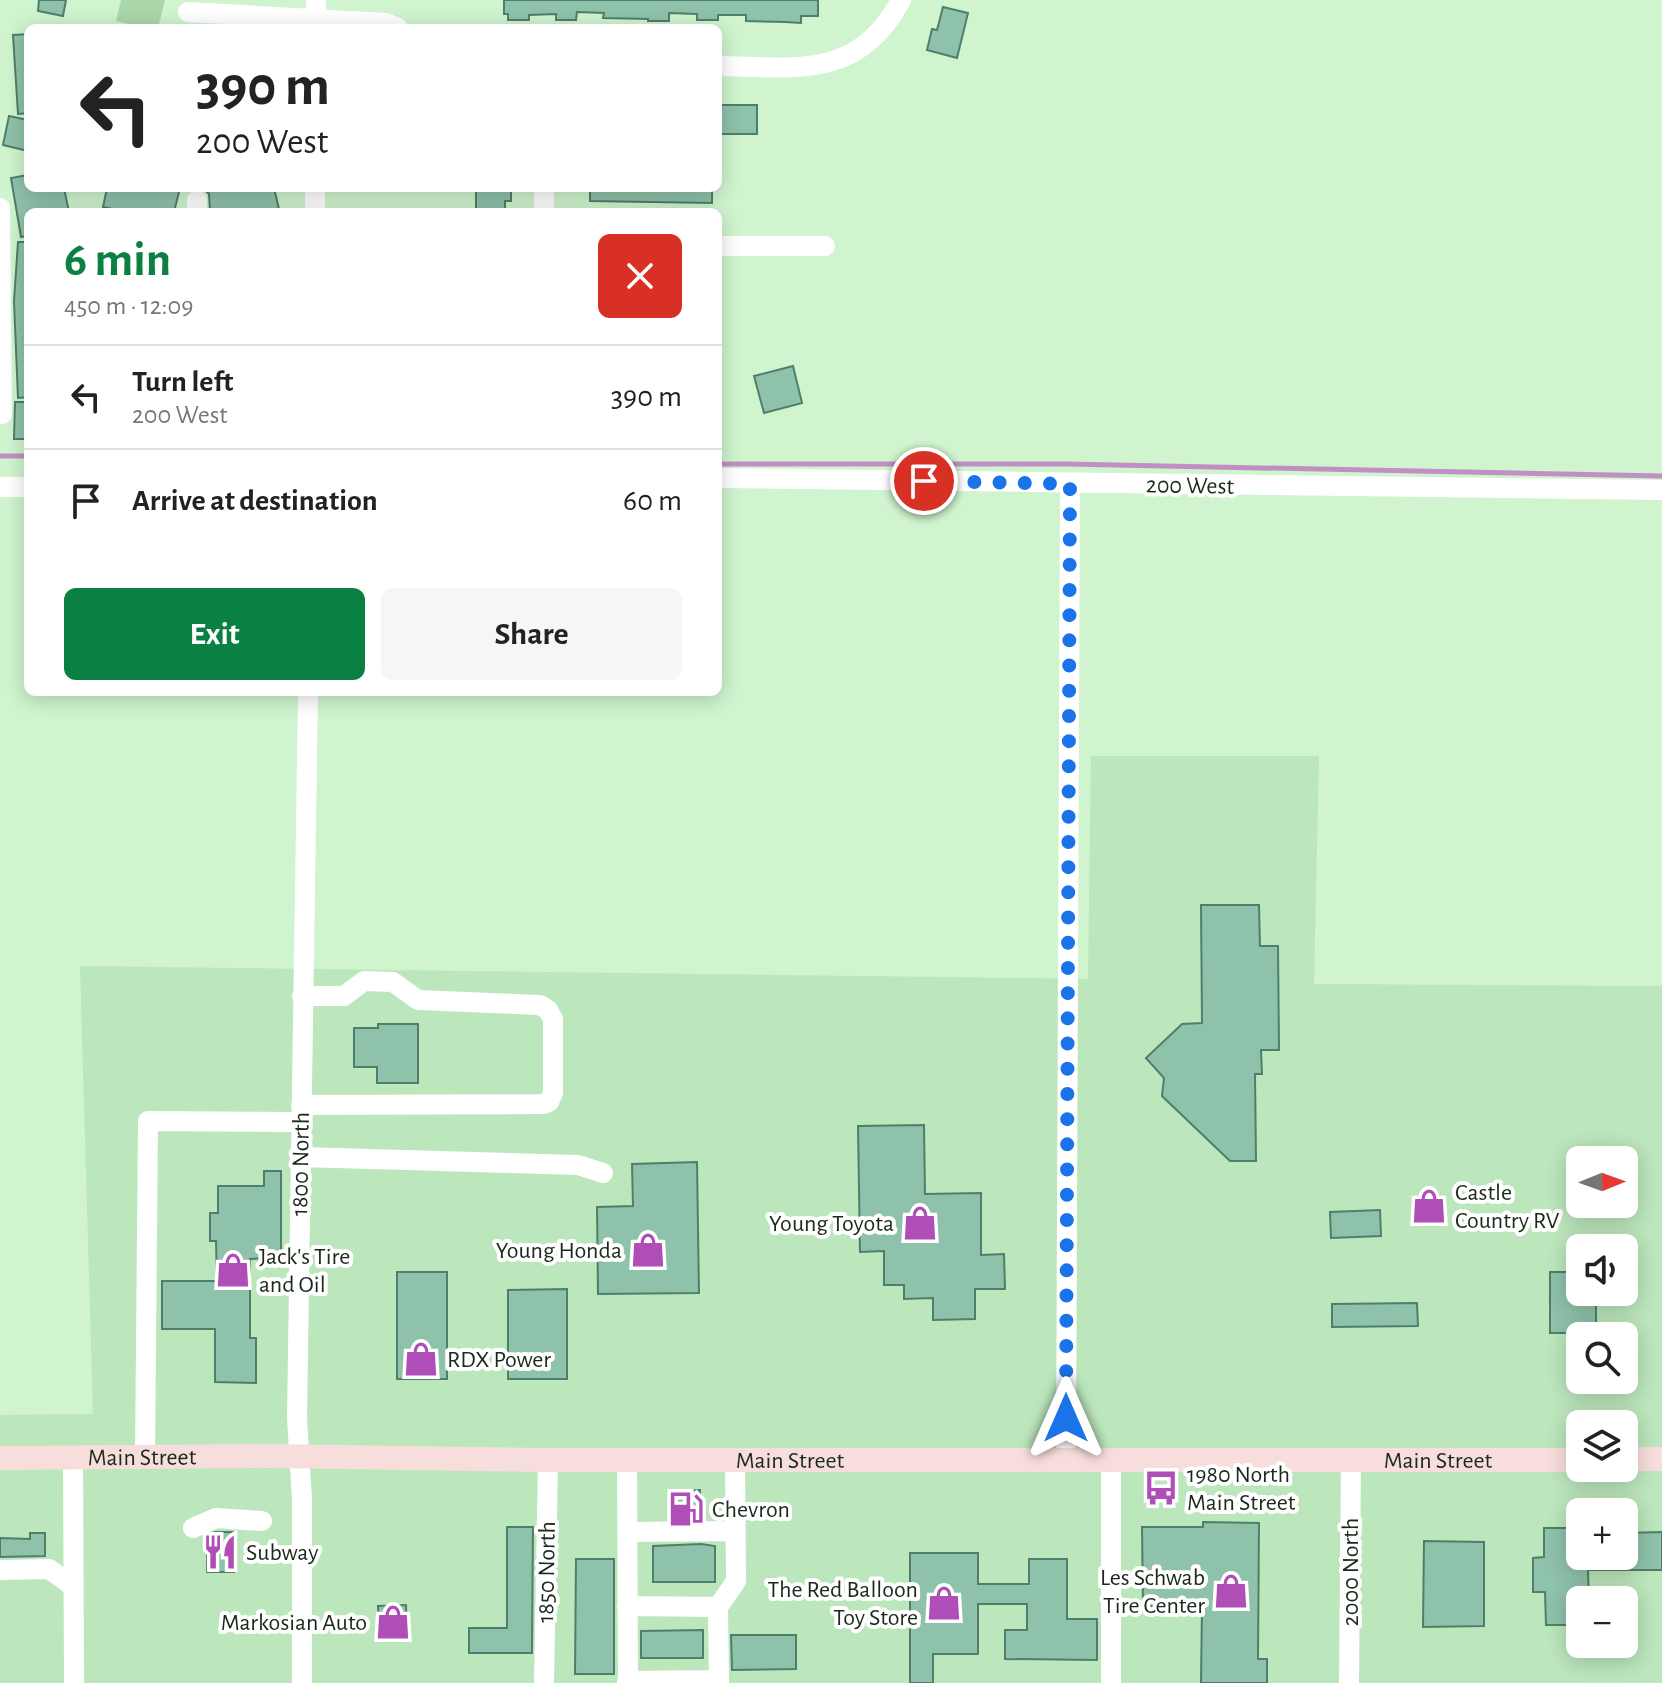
<!DOCTYPE html>
<html lang="en">
<head>
<meta charset="utf-8">
<style>
	:root { --surface:#fff; --page:#f6f6f6; --text:#222; --muted:#767676; --line:#e0e0e0; --accent:#0b8043 }
	body { margin:0; font-family:"Alegreya Sans",sans-serif; background:var(--page); color:var(--text); height:100vh; display:flex; flex-direction:column; font-size:30px; white-space:nowrap }
	* { box-sizing:border-box; margin:0 }
	p { font-size:26px; color:var(--muted) }
	.icon { flex:none; width:44px; height:44px; fill:none; stroke:currentColor; stroke-width:2; stroke-linecap:round; stroke-linejoin:round }
	.map { position:relative; flex:1; overflow:hidden }
	.panel { position:absolute; left:24px; top:208px; width:698px; height:488px; display:flex; flex-direction:column; background:var(--surface); border-radius:12px; box-shadow:0 4px 20px #0003 }
	.panel>* { flex:none }
	.guide { position:absolute; left:24px; top:24px; width:698px; height:168px; border-radius:12px; box-shadow:0 4px 20px #0003; background:#fff; color:var(--text); overflow:hidden }
	.needle { width:52px; rotate:89deg }
	.fabs { position:absolute; left:1566px; top:1146px; display:grid; gap:16px }
	.fabs a { display:grid; place-items:center; width:72px; height:72px; border-radius:12px; background:var(--surface); box-shadow:0 4px 20px #0003; font-size:40px }
	.pin { position:absolute; display:grid; place-items:center; width:68px; height:68px; color:#fff; margin:-34px; border:4px solid #fff; border-radius:50%; box-shadow:0 2px 8px #0007 }
	.me { position:absolute; width:88px; margin:-44px; rotate:0deg; stroke-linejoin:round; filter:drop-shadow(0 0 6px #0008) }
	.turn { display:flex; align-items:center; gap:28px; height:168px; padding:0 40px; font-size:36px }
	.turn .icon { width:104px; height:104px; stroke-width:2.5 }
	.turn b { display:block; font-size:56px; line-height:68px }
	.round { display:grid; place-items:center; flex:none; width:84px; height:84px; border-radius:12px; background:var(--page) }
	.headline { display:flex; align-items:center; justify-content:space-between; height:136px; padding:0 40px }
	h1 { font-size:48px; font-weight:600; line-height:60px; color:var(--accent) }
	.primary-button { display:flex; gap:16px; margin-top:auto; padding:16px 40px }
	.primary-button a { flex:1; height:92px; border-radius:12px; background:var(--accent); color:#fff; font-size:32px; font-weight:600; line-height:92px; text-align:center }
	.primary-button a+a { background:var(--page); color:var(--text) }
	ul { padding:0; list-style:none }
	li { display:flex; align-items:center; gap:24px; height:104px; padding:0 40px; border-top:2px solid var(--line) }
	li div { flex:1 }
	li b { display:block; font-size:30px }
	li em { font-style:normal }
	.map>svg:first-child { display:block }
	.built { fill:#bce6bc; fill-rule:evenodd }
	.green { fill:#aad7a9 }
	.lines { fill:none; stroke-linecap:round; stroke-linejoin:round }
	.stream { stroke:#c18fc4; stroke-width:5 }
	.building { fill:#8fc2aa; stroke:#4f7f6a; stroke-width:2 }
	.minor { stroke:#fff; stroke-width:20 }
	.major { stroke:#f7dedc; stroke-width:24 }
	.route { stroke:#1a73e8; stroke-width:14; stroke-dasharray:0 25.2 }
	.labels { text-anchor:middle; stroke-width:8; stroke-linejoin:round; paint-order:stroke }
	.street-label { font-size:24px; fill:#1b291b; stroke:#fff }
	.poi-label { font-size:24px; fill:#1b291b; stroke:#fff; text-anchor:start }
</style>
</head>
<body>
<div class="map">
<svg width="1662" height="1683" viewBox="0 0 1662 1683">
	<rect width="100%" height="100%" fill="#cff4ce"/>
	<path class="built" d="M1091,756H1319L1314,984L1662,986V1683H0V1415L93,1414L80,966L1088,979ZM1580,1160H1624V1204H1580ZM1580,1248H1624V1292H1580ZM1580,1336H1624V1380H1580ZM1580,1424H1624V1468H1580ZM1580,1512H1624V1556H1580ZM1580,1600H1624V1644H1580Z"/>
	<path class="green" d="M121,0H165L158,28H146L116,21Z"/>
	<g class="lines">
		<path class="stream" d="M0,456H28
			M718,464H1066L1662,476"/>
	</g>
	<path class="building" d="M39,0H66L63,16L38,11Z
		M504,0H818V16H801V23L785,22L746,21V15H718V20H697V14L669,13V21H648V19L603,18L604,13L577,12L576,20H556V14L529,15V20H508V14H504Z
		M943,7L968,13L957,58L927,50L932,29L937,30Z
		M28,34V113L18,114L13,35Z
		M718,105H757V134H718Z
		M9,116L28,120V151L3,145Z
		M28,175V188H64L69,212H28V236L21,237L11,178Z
		M107,188H180L174,212H127L103,207Z
		M203,188H274L279,209L267,212H210L209,194Z
		M476,188H511V201H505V209H476Z
		M590,188H712V203L590,201Z
		M18,242H28V397L18,398L14,301Z
		M793,366L802,403L764,413L754,376Z
		M15,402H28V439H14Z
		M1201,905H1259L1260,946H1278L1279,1050H1261L1262,1074H1255L1256,1161H1230L1162,1096L1164,1078L1146,1058L1182,1024L1202,1023Z
		M378,1024H418V1083H377V1067H354V1028H378Z
		M924,1125L925,1194L981,1193V1255L1004,1254L1005,1289H975V1319L933,1320V1298L904,1299V1285H884V1251L860,1252L858,1126Z
		M697,1162L699,1293L598,1294L597,1207L633,1206L632,1164Z
		M264,1171H281V1258L250,1259V1338H256V1383L215,1382V1329H162V1281H217L216,1241H210V1213H218V1186H264Z
		M1380,1210L1381,1236L1331,1238L1330,1212Z
		M397,1272H447V1379H397Z
		M1550,1272H1580V1292H1596V1333H1550Z
		M567,1289V1379H508V1290Z
		M1417,1303L1418,1326L1332,1327V1304Z
		M700,1490V1518L671,1519V1491Z
		M1203,1522L1259,1523L1258,1659H1267V1683H1201L1202,1606H1143L1142,1527H1203Z
		M507,1527H533L532,1653H469V1628H507Z
		M1544,1528H1580V1556H1624V1533L1662,1532V1570H1588L1589,1600H1580V1625H1546L1545,1592H1533V1558L1544,1557Z
		M215,1532H233L234,1572H207V1536Z
		M30,1533H45V1556L0,1557V1538L30,1539Z
		M1424,1541L1484,1542V1626L1423,1627Z
		M701,1544L715,1546V1582H653V1546Z
		M910,1553H978V1584H1029V1559H1067V1619H1097V1660L1005,1659V1630H1027V1604H978V1654H933V1683H910Z
		M576,1559H614V1674H575Z
		M406,1605L407,1638L379,1639L378,1606Z
		M703,1630V1658H641V1631Z
		M731,1635H796V1669L732,1670Z"/>
	<g class="lines">
		<path class="minor" d="M188,12L386,23L398,28
			M316,28V0
			M718,66C795,67 858,81 901,0
			M197,200V212
			M0,208L2,414
			M315,212V188
			M544,212V188
			M718,246H825
			M718,478L1662,490
			M0,487H28
			M301,1105L544,1104L549,1102L553,1093V1019L548,1010L540,1005L418,1000L393,982L364,981L344,996H302
			M300,1157L578,1165L603,1173
			M145,1456L148,1121L301,1122
			M73,1458L74,1683
			M627,1460L628,1683
			M1066,1460L1070,484
			M1111,1461V1683
			M193,1528L216,1518L262,1521
			M627,1532L736,1531
			M0,1570L49,1569L73,1586
			M627,1606L718,1607
			M627,1681L719,1680
			M302,1683V1499L297,1418L308,692
			M544,1683L548,1460
			M719,1683L718,1607L736,1581L735,1460
			M1349,1683L1351,1461"/>
		<g class="major">
			<path id="s1" d="M0,1458L271,1456L548,1460H1580"/>
			<path d="M1624,1459H1662"/>
		</g>
	</g>
	<g class="lines">
		<path class="route" d="M924,481L1070,484L1066,1418"/>
	</g>
	<defs>
		<g id="shop-bare" transform="scale(2.76)"><path d="M-5-2.5h2.3a2.7 3.5 0 0 1 5.4 0H5L5.5 6h-11ZM-1.5-2.5h3a1.5 2.3 0 0 0-3 0Z" fill="#ae4eb6" stroke="#fff" stroke-width="2.5" paint-order="stroke"/></g>
		<g id="bus-bare" transform="scale(2.76)"><path d="M-5-6H5V4H4V6H2V4H-2V6H-4V4H-5ZM-3.5-4V0h7V-4ZM-3.5 1.2v1.5H-2V1.2ZM2 1.2v1.5H3.5V1.2Z" fill="#ae4eb6" stroke="#fff" stroke-width="2.5" paint-order="stroke"/></g>
		<g id="fuel-bare" transform="scale(2.76)"><path d="M-5.5-6h7V0h2V4h1.3V-2.5L3-4.5l.8-.8L6-3V5H2.5V1h-1V6h-7ZM-4.2-4.7v3.2H.2V-4.7Z" fill="#ae4eb6" stroke="#fff" stroke-width="2.5" paint-order="stroke"/></g>
		<g id="restaurant-bare" transform="scale(2.76)"><path d="M-5-6h1v4h1v-4h1v4h1v-4h1v5L-1.5 .5V6h-2V.5L-5-1ZM5-6V6H3V1.5H1.5Q1.5-4 5-6Z" fill="#ae4eb6" stroke="#fff" stroke-width="2.5" paint-order="stroke"/></g>
	</defs>
	<g fill-rule="evenodd">
		<use href="#shop-bare" x="1429" y="1206"/>
		<use href="#shop-bare" x="920" y="1223"/>
		<use href="#shop-bare" x="648" y="1250"/>
		<use href="#shop-bare" x="233" y="1270"/>
		<use href="#shop-bare" x="421" y="1359"/>
		<use href="#bus-bare" x="1161" y="1488"/>
		<use href="#fuel-bare" x="686" y="1509"/>
		<use href="#restaurant-bare" x="220" y="1552"/>
		<use href="#shop-bare" x="1231" y="1591"/>
		<use href="#shop-bare" x="944" y="1603"/>
		<use href="#shop-bare" x="393" y="1622"/>
	</g>
	<g class="labels">
		<g class="street-label">
			<text transform="translate(1190 485) rotate(1)" y="8">200 West</text>
			<text transform="translate(300 1164) rotate(-89)" y="8">1800 North</text>
			<text dy="8" stroke="none"><textPath href="#s1" startOffset="142">Main Street</textPath></text>
			<text dy="8" stroke="none"><textPath href="#s1" startOffset="790">Main Street</textPath></text>
			<text dy="8" stroke="none"><textPath href="#s1" startOffset="1438">Main Street</textPath></text>
			<text transform="translate(546 1572) rotate(-89)" y="8">1850 North</text>
			<text transform="translate(1350 1572) rotate(-90)" y="8">2000 North</text>
		</g>
		<g class="poi-label">
			<text x="1455" y="1200">Castle<tspan x="1455" dy="28">Country RV</tspan></text>
			<text x="894" y="1231" text-anchor="end">Young Toyota</text>
			<text x="622" y="1258" text-anchor="end">Young Honda</text>
			<text x="259" y="1264">Jack's Tire<tspan x="259" dy="28">and Oil</tspan></text>
			<text x="447" y="1367">RDX Power</text>
			<text x="1187" y="1482">1980 North<tspan x="1187" dy="28">Main Street</tspan></text>
			<text x="712" y="1517">Chevron</text>
			<text x="246" y="1560">Subway</text>
			<text x="1205" y="1585" text-anchor="end">Les Schwab<tspan x="1205" dy="28">Tire Center</tspan></text>
			<text x="918" y="1597" text-anchor="end">The Red Balloon<tspan x="918" dy="28">Toy Store</tspan></text>
			<text x="367" y="1630" text-anchor="end">Markosian Auto</text>
		</g>
	</g>
</svg>
<div class="fabs">
<a><svg class="needle" viewBox="-14 -14 28 28"><path d="M0-13l5 13h-10z" fill="#e53935"/><path d="M0 13l5-13h-10z" fill="#767676"/></svg></a>
<a><svg class="icon" aria-label="sound" viewBox="0 0 24 24"><path d="M4 9h4l5-4v14l-5-4H4zM17 9q2 3 0 6"/></svg></a>
<a><svg class="icon" aria-label="search" viewBox="0 0 24 24"><circle cx="10" cy="10" r="6"/><path d="M15 15l6 6"/></svg></a>
<a><svg class="icon" aria-label="layers" viewBox="0 0 24 24"><path d="M12 4l9 5-9 5-9-5zM3 14l9 5 9-5"/></svg></a>
<a>+</a>
<a>−</a>
</div>
<div class="pin" style="left:924px;top:481px;background:#d93025"><svg class="icon" aria-label="arrive" viewBox="0 0 24 24"><path d="M6 21V4h12l-3 4 3 4H6"/></svg></div>
<svg class="me" style="left:1066px;top:1418px" viewBox="-20 -20 40 40"><path d="M0-17L14 15 0 8-14 15z" fill="#1a73e8" stroke="#fff" stroke-width="4"/></svg>
<div class="guide">
<div class="turn"><svg class="icon" aria-label="left" viewBox="0 0 24 24"><path d="M17 20v-9H6M10 6l-5 5 5 5"/></svg><div><b>390 m</b>200 West</div></div>
</div>
<section class="panel">
<div class="headline"><div><h1>6 min</h1><p>450 m · 12:09</p></div><a class="round" style="background:#d93025;color:#fff"><svg class="icon" aria-label="close" viewBox="0 0 24 24"><path d="M6 6l12 12M18 6L6 18"/></svg></a></div>
<ul>
<li><svg class="icon" aria-label="left" viewBox="0 0 24 24"><path d="M17 20v-9H6M10 6l-5 5 5 5"/></svg><div><b>Turn left</b><p>200 West</p></div><em>390 m</em></li>
<li><svg class="icon" aria-label="arrive" viewBox="0 0 24 24"><path d="M6 21V4h12l-3 4 3 4H6"/></svg><div><b>Arrive at destination</b></div><em>60 m</em></li>
</ul>
<div class="primary-button"><a>Exit</a><a>Share</a></div>
</section>
</div>
</body>
</html>
